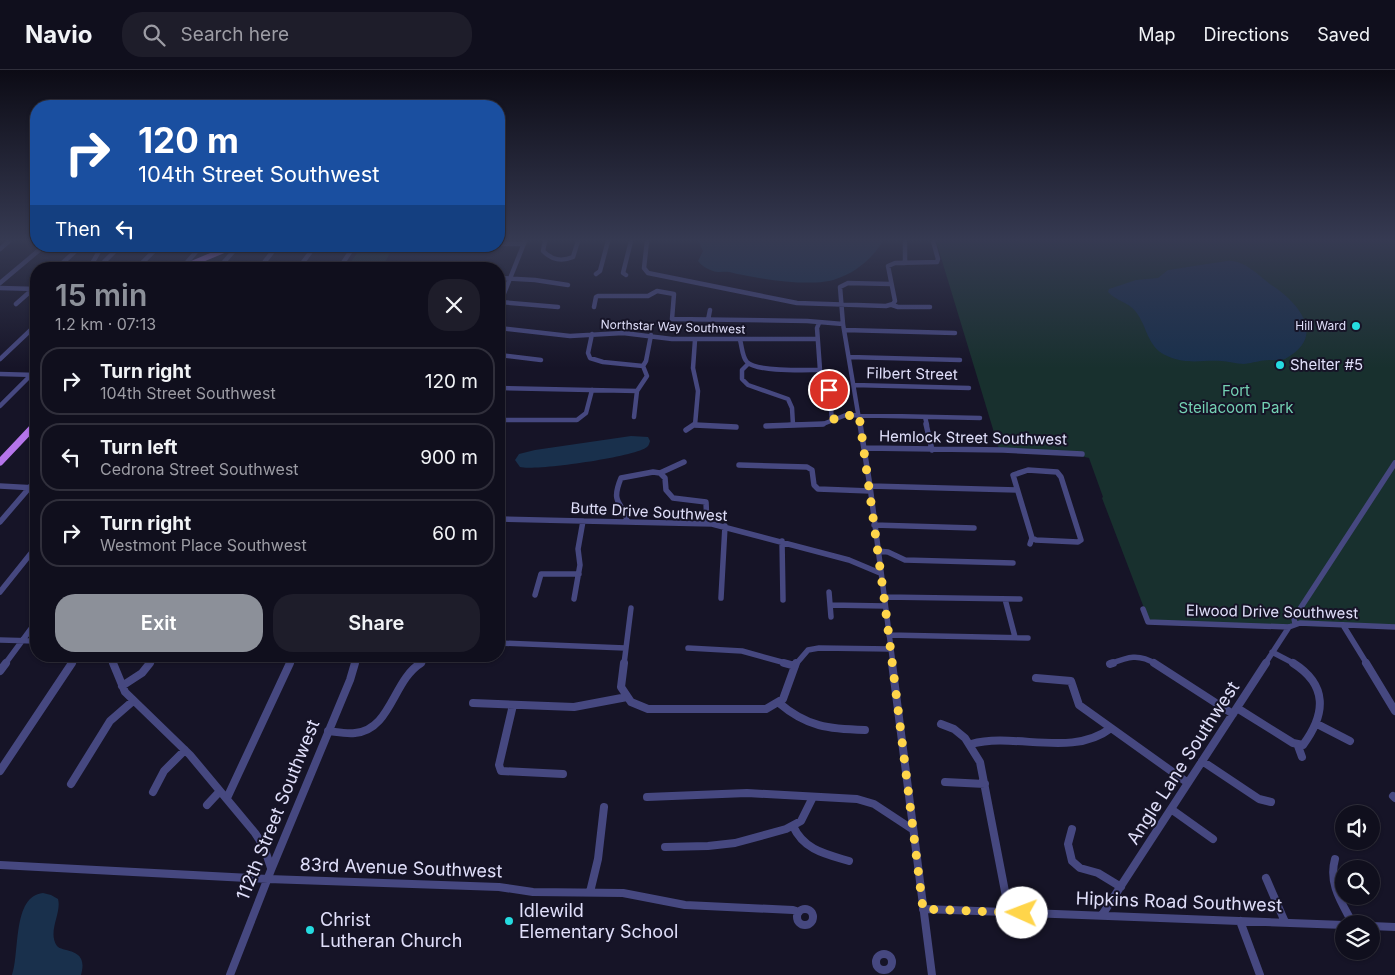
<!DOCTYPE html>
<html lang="en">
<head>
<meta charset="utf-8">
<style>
	:root { --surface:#100f1d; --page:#1e1d2a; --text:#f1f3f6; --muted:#9c9ca4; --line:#302f3b; --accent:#8c9099 }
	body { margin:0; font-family:Inter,sans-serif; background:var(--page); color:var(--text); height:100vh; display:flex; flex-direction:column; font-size:19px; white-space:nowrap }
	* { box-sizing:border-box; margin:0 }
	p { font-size:16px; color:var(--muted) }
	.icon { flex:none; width:28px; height:28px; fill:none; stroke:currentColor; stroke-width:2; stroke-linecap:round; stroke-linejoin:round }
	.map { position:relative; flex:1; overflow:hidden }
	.sheet { position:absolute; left:30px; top:192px; width:475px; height:400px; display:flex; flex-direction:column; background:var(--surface); border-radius:20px; box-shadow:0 1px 4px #0004,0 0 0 1px var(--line) }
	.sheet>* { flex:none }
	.banner { position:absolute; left:30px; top:30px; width:475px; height:152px; border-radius:20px; box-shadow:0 1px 4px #0004,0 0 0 1px var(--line); background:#1a4fa0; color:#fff; overflow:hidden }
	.tools { position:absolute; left:1335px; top:735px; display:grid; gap:10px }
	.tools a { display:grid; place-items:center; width:45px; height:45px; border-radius:50%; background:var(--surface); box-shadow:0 1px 4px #0004,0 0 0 1px var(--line); font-size:25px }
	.pin { position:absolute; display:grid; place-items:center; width:42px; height:42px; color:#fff; margin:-21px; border:2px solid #fff; border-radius:50%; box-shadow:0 1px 5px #0007 }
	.me { position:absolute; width:55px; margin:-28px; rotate:272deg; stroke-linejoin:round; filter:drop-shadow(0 0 4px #0008) }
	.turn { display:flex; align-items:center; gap:18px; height:105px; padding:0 25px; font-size:22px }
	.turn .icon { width:65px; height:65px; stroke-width:2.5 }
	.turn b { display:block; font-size:35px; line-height:42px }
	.then { display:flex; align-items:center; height:48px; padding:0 25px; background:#0003; gap:10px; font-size:19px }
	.round { display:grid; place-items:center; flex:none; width:52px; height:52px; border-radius:20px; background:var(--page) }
	.summary { display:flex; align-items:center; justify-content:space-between; height:85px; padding:0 25px }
	h1 { font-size:30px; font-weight:600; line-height:38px; color:var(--accent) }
	.button { display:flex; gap:10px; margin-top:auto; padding:10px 25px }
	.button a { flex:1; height:58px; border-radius:20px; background:var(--accent); color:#fff; font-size:20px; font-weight:600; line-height:58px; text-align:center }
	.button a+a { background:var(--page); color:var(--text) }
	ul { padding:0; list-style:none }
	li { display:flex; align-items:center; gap:15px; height:68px; margin:0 10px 8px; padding:0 15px; border:2px solid var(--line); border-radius:20px }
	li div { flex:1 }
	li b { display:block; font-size:19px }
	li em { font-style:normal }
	header { display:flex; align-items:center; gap:30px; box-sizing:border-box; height:70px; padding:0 25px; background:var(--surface); border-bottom:1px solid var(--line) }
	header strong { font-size:24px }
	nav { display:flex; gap:28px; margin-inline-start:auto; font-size:18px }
	.search { width:350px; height:45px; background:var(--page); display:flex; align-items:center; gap:12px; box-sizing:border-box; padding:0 18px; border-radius:20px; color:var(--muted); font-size:19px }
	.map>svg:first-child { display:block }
	.green { fill:#18302e }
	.water { fill:#19304c }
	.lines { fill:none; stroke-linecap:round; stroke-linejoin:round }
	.minor-far2 { stroke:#464880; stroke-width:4.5 }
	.minor-far1 { stroke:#464880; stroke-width:5.5 }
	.minor { stroke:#464880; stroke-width:8 }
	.major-far1 { stroke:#b675eb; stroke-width:5.5 }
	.major { stroke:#b675eb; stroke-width:7 }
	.route { stroke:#ffd54a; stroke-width:9; stroke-dasharray:0 16.2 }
	.poi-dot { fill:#25dbe0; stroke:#161427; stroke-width:2 }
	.labels { text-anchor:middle; stroke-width:4; stroke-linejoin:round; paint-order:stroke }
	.far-poi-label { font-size:12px; fill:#e0dffa; stroke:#161427; text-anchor:end }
	.far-street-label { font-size:12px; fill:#e0dffa; stroke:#161427 }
	.poi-label { font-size:15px; fill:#e0dffa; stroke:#161427; text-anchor:start }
	.street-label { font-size:15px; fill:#e0dffa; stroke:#161427 }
	.park-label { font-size:15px; fill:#74d1b3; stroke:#161427 }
	.near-street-label { font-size:18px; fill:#e0dffa; stroke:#161427 }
	.near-poi-label { font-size:18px; fill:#e0dffa; stroke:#161427; text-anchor:start }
</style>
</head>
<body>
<header>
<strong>Navio</strong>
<div class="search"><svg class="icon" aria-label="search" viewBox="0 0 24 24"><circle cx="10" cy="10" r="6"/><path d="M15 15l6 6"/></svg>Search here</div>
<nav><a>Map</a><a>Directions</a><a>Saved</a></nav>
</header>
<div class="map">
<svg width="1395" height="905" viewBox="0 0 1395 905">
	<rect width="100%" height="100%" fill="#161427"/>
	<path class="green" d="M936,171H1395V559L1149,551L1102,428L1103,427L1089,388L1063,382L999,379Z
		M362,176H394L381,199H346Z"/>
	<path class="water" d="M698,171H883C872,189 855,203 836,209C812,218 754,208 729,202C724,201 719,203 713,201C707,199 702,196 698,191L703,181Z
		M1227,191C1243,189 1258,205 1270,214C1298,232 1328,266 1285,289C1280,291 1274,290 1270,290C1261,290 1253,293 1244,294C1236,294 1228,291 1221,291C1200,290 1185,295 1165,285C1147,276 1147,256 1136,242C1129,232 1116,231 1108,222L1109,219L1136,210L1158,208L1168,200Z
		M631,366L648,367L650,371C649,374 649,375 647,377C635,387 536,401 520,397L515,390L519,384L535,380Z
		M43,823L51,825L58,829C62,843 47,862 57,876C63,883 89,877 81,905H12C20,883 12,826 43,823Z"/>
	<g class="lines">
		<path class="minor-far2" d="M545,171L543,181C552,190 561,192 573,187L578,171
			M647,171L644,198L648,203L797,233L886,236L893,234L895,231L888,196L895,193L937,192L938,189L933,171
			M905,171V193
			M499,174H524
			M0,179L9,171
			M183,197L201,176
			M56,199L81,176
			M89,199L102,176
			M97,199L120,176
			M136,199L159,176
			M218,199L238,176
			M259,199L277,176
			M298,199L315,176
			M339,199L354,176
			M596,204L600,201L608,171
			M626,205L623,203L631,171
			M499,208L535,210L568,215
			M0,213L44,176
			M0,218L36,219
			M500,232L558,237
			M16,234L33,219
			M892,235L898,237H930
			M499,236L525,171
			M594,237L596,227L598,226H648L657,221L674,224L672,249L807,251L843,254
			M708,250L710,240
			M819,253L817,258L820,300L829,320L832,350
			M499,258L570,266L623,263L672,269H817
			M845,260L955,263
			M592,264L588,283L590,288L603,292L643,296
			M740,270C742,276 742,287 747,292C756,302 805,300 820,300
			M499,285L541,290
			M849,287L960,290
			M0,289L36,255
			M748,294L742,300V309L748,315L788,329L792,338L793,355
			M0,304L36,305
			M854,315L969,318
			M499,318L637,321
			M0,336L36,300
			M634,347L637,321L647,306L643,296L646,291L651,265
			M925,347L927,355
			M504,350H577L586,343L592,320
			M695,355H699
			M695,355L698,321L693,298L695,270
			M789,355L823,354L846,345L980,348
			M860,355L843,254L840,217L848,213L891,214"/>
		<path class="minor-far1" d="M860,354L870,416L893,594
			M926,354L932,380
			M695,355L736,357
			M766,356L823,354
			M686,360L695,354
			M864,378L1003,380L1082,384
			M739,395L807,397L812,400L814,415L818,419L870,421
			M1028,400L1057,402L1061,407L1081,470L1078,472L1036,470L1032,468L1013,405Z
			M660,403L665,408L666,420L673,428L706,432L707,454
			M0,416L36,418
			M870,416L1017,420
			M499,449L712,454L849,490L880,503
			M0,452L36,410
			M627,452C625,431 609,437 621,408L653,402L660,403L684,392
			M874,455L974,458
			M782,471L783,530
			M1030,474L1032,468
			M878,481L888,482L905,490L1013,493
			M0,522L36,477
			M829,522L831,547
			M535,525L541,504H579
			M884,527L1020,529
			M721,528L725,456
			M574,529L580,495L578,479L583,451
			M1005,529L1015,567
			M830,535L885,536
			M1143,539L1148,552L1289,557L1300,553L1395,557
			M1295,554L1294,548L1395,393
			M1343,555L1367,594
			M889,565L1028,568
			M0,570L36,571
			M499,573L625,578
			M688,578L742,581L789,594
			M1272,582L1295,594
			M110,586L113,594
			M355,588V594
			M5,594L36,552
			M71,594L77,586
			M149,594L155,586
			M289,594L293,586
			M419,594L432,586
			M624,594L631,538
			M796,594L808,580L819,578L891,579
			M1110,594C1128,587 1138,583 1156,594
			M1265,594L1289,557"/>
		<path class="minor" d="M113,593L125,622L190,685L255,763L264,777L271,798
			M624,593L621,617L631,632L648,639H766L783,629L796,593
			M784,593L795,596
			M892,593L932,905
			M1154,593L1233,644
			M1366,593L1395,641
			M1110,594L1113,593
			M0,601L6,593
			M1036,608L1071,611L1079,635L1188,713
			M122,616L142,603L150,593
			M473,633L574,637L627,627
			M779,633C807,657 829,659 865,660
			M513,635L499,695L501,701L563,704
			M1237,638L1293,673L1303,675C1326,644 1328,615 1293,593
			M941,654L954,659L965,668L980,692L1009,842
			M1317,654L1350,671
			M328,661C337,662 346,664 355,663C391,660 393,610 421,593
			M971,674C1016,662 1072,688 1111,658
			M1298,676L1302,687
			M1202,691L1259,729L1271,732
			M0,701L72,593
			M945,712L985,714
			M71,714L110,651L133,631
			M153,722L164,701L185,680
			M1393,726L1395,728
			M647,727L747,723L857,729L874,734L912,759
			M227,728L290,593
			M207,735L220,721
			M1171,739L1213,769
			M793,756C804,780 825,784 849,791
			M1072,759L1068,774L1072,791L1080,798L1098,803L1121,817
			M665,777L708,776L735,773L786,759L801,751L813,727
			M1335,789C1328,814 1342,833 1353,854
			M0,795L268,809L499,817L533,822L623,823L685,835L793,840L799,842
			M1266,808L1285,852
			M590,822L598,789L604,737
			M923,839L1344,855
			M797 847a8 8 0 1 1 16 0a8 8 0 1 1-16 0Z
			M1102,845L1266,593
			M1240,851L1260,905
			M1371,856L1395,857
			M876 892a8 8 0 1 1 16 0a8 8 0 1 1-16 0Z
			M230,905L271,800L350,610L355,593"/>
		<path class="major-far1" d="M179,199L234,176"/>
		<path class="major" d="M0,392L36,354"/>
	</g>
	<linearGradient id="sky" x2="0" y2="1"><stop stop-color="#0c0b15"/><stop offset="0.57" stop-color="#363a52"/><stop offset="1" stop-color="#363a52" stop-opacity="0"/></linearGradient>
	<rect width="1395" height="298" fill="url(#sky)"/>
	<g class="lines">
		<path class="route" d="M829,320L832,350L840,346L859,345L884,527L923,839L1022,843"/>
	</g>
	<g class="poi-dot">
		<circle cx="1356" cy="256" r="5"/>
		<circle cx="1280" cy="295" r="5"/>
		<circle cx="509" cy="851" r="5"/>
		<circle cx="310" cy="860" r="5"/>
	</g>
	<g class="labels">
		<g class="far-poi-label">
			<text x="1346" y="260">Hill Ward</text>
		</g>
		<g class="far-street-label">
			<text transform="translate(673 257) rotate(2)" y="4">Northstar Way Southwest</text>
		</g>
		<g class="poi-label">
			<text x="1290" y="300">Shelter #5</text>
		</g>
		<g class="street-label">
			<text transform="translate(912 304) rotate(1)" y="5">Filbert Street</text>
			<text transform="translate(973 368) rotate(1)" y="5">Hemlock Street Southwest</text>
			<text transform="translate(649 442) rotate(3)" y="5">Butte Drive Southwest</text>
			<text transform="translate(1272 542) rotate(1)" y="5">Elwood Drive Southwest</text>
		</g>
		<g class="park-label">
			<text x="1236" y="326">Fort<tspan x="1236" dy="17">Steilacoom Park</tspan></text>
		</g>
		<g class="near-street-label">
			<text transform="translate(1183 693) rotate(-57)" y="6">Angle Lane Southwest</text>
			<text transform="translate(278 740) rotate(-68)" y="6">112th Street Southwest</text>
			<text transform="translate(401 798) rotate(2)" y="6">83rd Avenue Southwest</text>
			<text transform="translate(1179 832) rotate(2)" y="6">Hipkins Road Southwest</text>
		</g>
		<g class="near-poi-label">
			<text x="519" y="847">Idlewild<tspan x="519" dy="21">Elementary School</tspan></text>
			<text x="320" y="856">Christ<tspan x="320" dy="21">Lutheran Church</tspan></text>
		</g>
	</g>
</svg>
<div class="tools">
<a><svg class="icon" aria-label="sound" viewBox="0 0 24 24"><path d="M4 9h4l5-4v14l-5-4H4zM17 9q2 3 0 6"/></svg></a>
<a><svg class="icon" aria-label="search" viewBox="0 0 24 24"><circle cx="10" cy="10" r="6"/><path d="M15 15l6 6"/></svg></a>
<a><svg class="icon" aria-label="layers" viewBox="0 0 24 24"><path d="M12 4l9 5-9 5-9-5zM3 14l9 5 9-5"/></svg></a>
</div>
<div class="pin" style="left:829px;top:320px;background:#d93025"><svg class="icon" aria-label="arrive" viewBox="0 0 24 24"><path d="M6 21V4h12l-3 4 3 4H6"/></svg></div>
<svg class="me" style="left:1022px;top:843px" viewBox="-20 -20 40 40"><circle r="19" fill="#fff"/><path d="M0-13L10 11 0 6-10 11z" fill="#ffd54a"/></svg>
<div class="banner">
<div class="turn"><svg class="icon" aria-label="right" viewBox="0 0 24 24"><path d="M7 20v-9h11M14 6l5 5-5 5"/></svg><div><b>120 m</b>104th Street Southwest</div></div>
<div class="then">Then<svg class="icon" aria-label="left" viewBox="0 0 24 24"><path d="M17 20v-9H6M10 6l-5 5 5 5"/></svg></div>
</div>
<section class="sheet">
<div class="summary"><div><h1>15 min</h1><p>1.2 km · 07:13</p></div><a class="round"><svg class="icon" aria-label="close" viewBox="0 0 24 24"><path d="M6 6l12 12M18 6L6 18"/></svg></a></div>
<ul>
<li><svg class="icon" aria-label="right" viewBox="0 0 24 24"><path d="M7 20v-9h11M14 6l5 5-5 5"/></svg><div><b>Turn right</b><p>104th Street Southwest</p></div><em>120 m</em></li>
<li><svg class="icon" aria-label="left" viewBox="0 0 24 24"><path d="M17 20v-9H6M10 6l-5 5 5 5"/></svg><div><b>Turn left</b><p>Cedrona Street Southwest</p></div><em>900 m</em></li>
<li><svg class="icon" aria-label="right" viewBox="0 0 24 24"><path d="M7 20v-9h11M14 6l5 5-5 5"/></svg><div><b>Turn right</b><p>Westmont Place Southwest</p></div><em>60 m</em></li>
</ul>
<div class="button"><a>Exit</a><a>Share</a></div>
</section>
</div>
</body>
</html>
